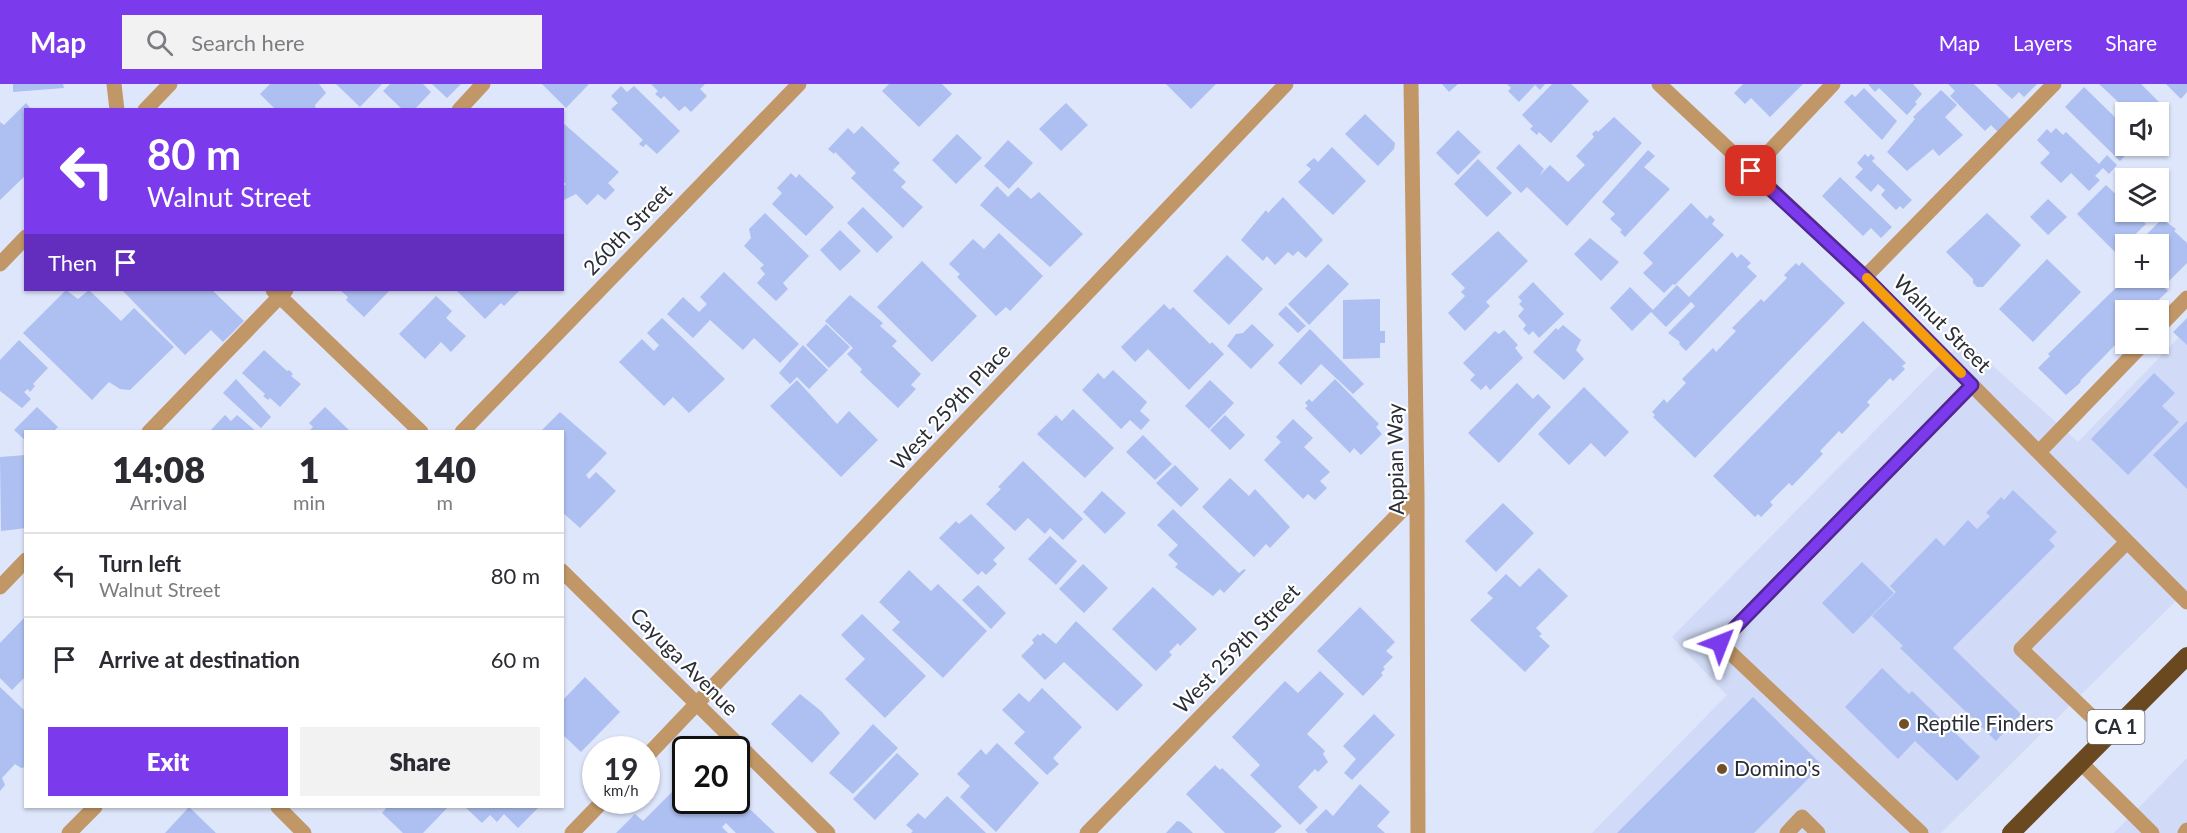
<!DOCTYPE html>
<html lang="en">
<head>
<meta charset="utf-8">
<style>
	:root { --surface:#fff; --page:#f2f2f3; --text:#2b2b33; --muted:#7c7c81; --line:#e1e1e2; --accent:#7c3aed }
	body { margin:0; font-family:Lato,sans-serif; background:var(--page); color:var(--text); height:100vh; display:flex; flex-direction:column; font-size:22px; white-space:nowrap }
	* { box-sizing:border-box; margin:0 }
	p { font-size:20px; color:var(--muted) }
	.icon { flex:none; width:33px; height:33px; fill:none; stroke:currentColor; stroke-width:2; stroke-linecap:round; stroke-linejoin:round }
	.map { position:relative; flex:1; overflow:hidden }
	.side { position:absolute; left:24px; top:346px; width:540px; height:378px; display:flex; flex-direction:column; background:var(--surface); border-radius:0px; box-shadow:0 2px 4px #0004 }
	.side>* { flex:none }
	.hud { position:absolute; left:24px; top:24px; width:540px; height:183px; border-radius:0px; box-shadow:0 2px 4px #0004; background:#7c3aed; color:#fff; overflow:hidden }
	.buttons { position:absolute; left:2115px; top:18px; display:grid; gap:12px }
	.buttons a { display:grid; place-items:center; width:54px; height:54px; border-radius:0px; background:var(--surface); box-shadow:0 2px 4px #0004; font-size:30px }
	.speed { position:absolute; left:582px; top:652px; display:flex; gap:12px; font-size:30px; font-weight:700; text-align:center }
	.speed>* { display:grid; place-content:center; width:78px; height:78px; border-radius:50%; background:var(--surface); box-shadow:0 2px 4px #0004; line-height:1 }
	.speed small { font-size:15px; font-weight:400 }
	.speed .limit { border:3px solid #111; border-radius:9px; background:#fff; color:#111 }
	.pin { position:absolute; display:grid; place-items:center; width:51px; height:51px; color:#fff; margin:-26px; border-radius:12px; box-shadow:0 3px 9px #0006 }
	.me { position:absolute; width:66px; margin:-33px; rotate:45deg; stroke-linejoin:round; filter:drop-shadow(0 0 4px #0008) }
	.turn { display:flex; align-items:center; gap:21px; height:126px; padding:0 24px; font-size:27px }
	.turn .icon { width:78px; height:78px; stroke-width:2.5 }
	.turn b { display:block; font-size:42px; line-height:51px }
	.then { display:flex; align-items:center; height:57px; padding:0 24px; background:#0003; gap:12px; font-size:22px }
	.eta { display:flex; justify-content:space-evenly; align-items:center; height:102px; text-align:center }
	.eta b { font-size:36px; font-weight:800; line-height:42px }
	.cta { display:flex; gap:12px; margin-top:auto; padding:12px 24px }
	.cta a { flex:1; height:69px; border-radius:0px; background:var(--accent); color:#fff; font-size:24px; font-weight:800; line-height:69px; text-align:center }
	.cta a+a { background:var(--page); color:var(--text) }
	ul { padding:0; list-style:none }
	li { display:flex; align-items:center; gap:18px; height:84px; padding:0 24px; border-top:2px solid var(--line) }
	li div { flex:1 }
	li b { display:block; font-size:22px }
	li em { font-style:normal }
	header { display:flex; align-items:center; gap:36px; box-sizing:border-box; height:84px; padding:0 30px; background:var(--accent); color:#fff }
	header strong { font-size:28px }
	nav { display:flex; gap:33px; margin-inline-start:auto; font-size:21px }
	.search { width:420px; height:54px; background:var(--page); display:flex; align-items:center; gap:15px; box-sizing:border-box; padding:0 21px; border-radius:0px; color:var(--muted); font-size:22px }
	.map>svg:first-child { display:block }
	.built { fill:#d1daf6 }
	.building { fill:#aebff1 }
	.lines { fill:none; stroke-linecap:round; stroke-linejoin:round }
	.minor { stroke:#c19767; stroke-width:15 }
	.highway { stroke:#6a4920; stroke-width:18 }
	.route-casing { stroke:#51269a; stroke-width:15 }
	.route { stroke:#7c3aed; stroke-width:10 }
	.slow { stroke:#f59e0b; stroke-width:10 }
	.poi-dot { fill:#714f27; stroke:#fff; stroke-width:2 }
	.labels { text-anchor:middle; stroke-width:4.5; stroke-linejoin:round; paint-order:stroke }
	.shield { fill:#fff; stroke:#6a6c72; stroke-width:1.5 }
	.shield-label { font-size:20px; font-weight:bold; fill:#2a2d35 }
	.street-label { font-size:21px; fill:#2a2d35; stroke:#fff }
	.poi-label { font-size:21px; fill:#2a2d35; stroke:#fff; text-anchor:start }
</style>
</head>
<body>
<header>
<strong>Map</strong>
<div class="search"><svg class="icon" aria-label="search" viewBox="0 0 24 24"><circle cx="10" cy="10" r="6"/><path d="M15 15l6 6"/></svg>Search here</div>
<nav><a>Map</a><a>Layers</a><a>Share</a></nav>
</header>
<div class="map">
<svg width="2187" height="749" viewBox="0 0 2187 749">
	<rect width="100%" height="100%" fill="#dee6fb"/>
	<path class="built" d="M2187,245V506L1941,749H1592L1727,611L1672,553L1964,256L2078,358Z
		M2187,674V749H2114Z"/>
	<path class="building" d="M13,0H63L64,4L13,8Z
		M270,0H319L326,9L315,21L316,26H276L260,10Z
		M336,0H382L360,23Z
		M390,0H423L431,8L414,26H403L383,7Z
		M432,0H461L447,14Z
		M542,0H589L566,24Z
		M651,0H705L700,5L707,12L691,28L685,22L679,27L664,12L661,15L655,10L658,7Z
		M889,0H942L952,10L919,43L882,7Z
		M1166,0H1216L1191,25Z
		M1442,0H1458L1449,8Z
		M1507,0H1545L1540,6L1535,1L1519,18L1508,7L1511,4Z
		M1552,0H1571L1589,17L1551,59L1539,48L1537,51L1530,45L1533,42L1522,31Z
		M1743,0H1803L1770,33L1751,14L1745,20L1734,9Z
		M1868,0H1913L1922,10L1915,18L1917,20L1907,31L1879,4L1875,8Z
		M1948,0H1974L2010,35L1998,48L1991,41L1985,47L1950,12L1955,7Z
		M1996,0H2037L2024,13L2019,8L2012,15Z
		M2099,0H2141L2165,24L2158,31V28H2129Z
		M2166,0H2187V8L2181,15Z
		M621,2L627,8L634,2L680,47L657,70L646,60L643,63L639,60L643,56L611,25L618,19L611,12Z
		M2084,3L2126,44V62H2134L2120,77L2065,23Z
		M1864,4L1897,37L1882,56L1844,18L1852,10L1855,13Z
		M1941,6L1957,21L1945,33L1963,51L1939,72L1933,65L1907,87L1887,68L1915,35L1913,33Z
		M26,19L32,26H26V91L0,116V38L4,41Z
		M1066,19L1088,41L1061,67L1039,45Z
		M1365,30L1395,59L1394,65L1378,82L1345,50Z
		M1614,33L1642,59L1567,142L1527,103L1521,109L1496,84L1519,60L1544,85L1539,92L1550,81L1568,98L1585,81L1576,72L1594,53L1592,50L1596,46L1598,48Z
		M562,38L619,88L608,99L615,106L605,116L598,110L587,121L576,110L562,117V103L566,100L562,97Z
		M862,42L900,79L893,86L906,98L901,103L923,123L903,144L851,94L856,89L835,68L834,70L828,65L848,44L854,50Z
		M2056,44L2063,51L2066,48L2099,80L2107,71L2117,81L2109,90L2103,84L2095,92L2100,96L2089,107L2071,89L2061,99L2040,79L2050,69L2037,56L2047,45L2051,49Z
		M1458,46L1481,68L1458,91L1436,69Z
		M957,50L982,74L956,100L932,76Z
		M1008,56L1033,79L1009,105L984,82Z
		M1332,63L1366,97L1333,131L1298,98L1311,85L1306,81L1314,74L1318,78Z
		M1648,66L1655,72L1644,83L1670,105L1625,153L1620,148L1622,146L1610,135L1615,130L1602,118Z
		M1865,70L1868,73L1871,70L1875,74L1872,77L1912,116L1903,125L1900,122L1896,126L1881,111L1885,106L1878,100L1871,108L1855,93L1863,85L1857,79Z
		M1478,75L1512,109L1487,133L1454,100Z
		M791,89L796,94L799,90L834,123L806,152L772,120L782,109L777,104Z
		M1840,93L1892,143L1881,154L1871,144L1863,152L1822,112Z
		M2106,101L2126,120V128H2133L2146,140L2116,169L2077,130Z
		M997,102L1008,113L1018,103L1031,115L1039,108L1083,150L1050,183L980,121Z
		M1283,113L1323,156L1306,174L1298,167L1293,172L1288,168L1275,181L1267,172L1263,177L1241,156L1266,126L1268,129Z
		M2048,115L2067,133L2048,151L2030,133Z
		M1691,119L1707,135L1710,131L1715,136L1712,140L1724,151L1675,201L1673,200L1664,209L1643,189L1653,179L1643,169Z
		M863,123L893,153L877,169L847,139Z
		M765,129L809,172L783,199L788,205L776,217L757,199L765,190L760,184L764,181L744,162L751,154L749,145Z
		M1987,129L2021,161L1983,203H1977L1973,199V195L1946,168Z
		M2162,135L2176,145L2174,147L2187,159V179L2169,197L2158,186V160H2137Z
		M840,146L861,167L840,187L820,166Z
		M1498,147L1528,177L1486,218L1490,222L1465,247L1448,229L1465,212L1461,208L1465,204L1451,190Z
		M999,149L1043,192L1010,227L1006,223L996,232L957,193L960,190L949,180L973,155L984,165Z
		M1590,154L1619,178L1601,197L1574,170Z
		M1732,168L1737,174L1741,170L1751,179L1747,183L1757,192L1686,267L1679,260L1680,258L1668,249L1695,222L1691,218L1666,243L1651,228L1632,247L1610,224L1630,203L1653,226L1677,201L1689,213Z
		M1227,171L1263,205L1229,241L1193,207Z
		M2047,175L2081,208L2033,258L1999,225Z
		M922,177L977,232L932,278L877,223Z
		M1802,178L1845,219L1695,374L1653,333L1655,331L1652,328L1664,315L1667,319L1686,299L1682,295L1713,264L1716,268L1736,247L1732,244L1761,215L1764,218L1787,194L1784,191L1796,179L1799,182Z
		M1328,180L1349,200L1309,241L1288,220Z
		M724,188L799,260L780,279L754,254L743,266L710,236L693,254L667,230L683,213L699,228L707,220L700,213Z
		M2126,194H2154L2168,207L2148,226H2126L2124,255L2119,260L2117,259L2080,297L2081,298L2066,311L2038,284L2050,272L2048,270Z
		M1533,198L1564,230L1539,254L1533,247L1529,251L1523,245L1526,241L1518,232L1524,225L1519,220L1522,217L1518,213Z
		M66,206L78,215L89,206L121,237L134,224L174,263L130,306L120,305L109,298L92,316L23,249Z
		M122,206H212L244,237L223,258L211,246L185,271Z
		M340,206H390L364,233L346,216L348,213Z
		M456,206H520L504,222L501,219L485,235Z
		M850,211L883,239L880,242L897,257L892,262L921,290L911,301L916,305L898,324L860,288L862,285L847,270L853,264L825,237Z
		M436,212L452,227L446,234L466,252L451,268L441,258L425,275L399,250Z
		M1380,215V247H1385V259H1380V274L1343,275V216Z
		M1164,220L1170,226L1173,223L1210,260L1212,258L1224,270L1189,306L1148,265L1135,278L1121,263Z
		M1286,222L1306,242L1298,249L1278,230Z
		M662,234L725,295L689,329L673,313L664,322L619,278L642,255L654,267L659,261L647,249Z
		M2187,234V261L2173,248Z
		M1863,237L1906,279L1902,282L1905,285L1893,297L1890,294L1867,318L1870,321L1842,350L1839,347L1820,367L1823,370L1792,402L1789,399L1770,418L1773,421L1761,433L1758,430L1755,433L1713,392Z
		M826,240L850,263L829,284L806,261Z
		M1252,240L1274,261L1251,285L1227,262L1236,250L1243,249Z
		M1563,241L1581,256L1576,266L1584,275L1564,296L1533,268L1556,244L1558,246Z
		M1310,245L1364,300L1353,310L1321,280L1301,301L1278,279Z
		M1504,246L1518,261L1515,264L1523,274L1490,306L1486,301L1481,306L1470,296L1475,291L1463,279L1495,247L1499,250Z
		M19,256L48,284L33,300L35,302L30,308L28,305L24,308L31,315L22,324L0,307V276Z
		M803,261L828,286L809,305L797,293L790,300L779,289Z
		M264,266L287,287L289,286L293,290L291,292L301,300L280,323L270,314L268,316L263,312L265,310L242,289Z
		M1113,286L1147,318L1140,327L1150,336L1141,346L1130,336L1121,345L1082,306L1098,289L1104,295Z
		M2154,289L2175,309L2162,322L2179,338L2128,391L2091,355Z
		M236,295L271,333L261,344L223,309Z
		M1335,295L1379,340L1376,343L1382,350L1361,371L1354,364L1350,369L1305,324L1308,322L1305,319L1309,315L1312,318Z
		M797,296L837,340L849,327L878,356L841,393L770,322Z
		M1210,296L1234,319L1209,345L1185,322Z
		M1517,299L1533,315L1538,310L1551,323L1499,379L1468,349Z
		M1584,303L1629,348L1605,373L1591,359L1569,381L1538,350Z
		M37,323L58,343L53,348H26V357L14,346Z
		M325,323L351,348H308L313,343L309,339Z
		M1073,325L1114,364L1085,394L1037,350L1056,331L1062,337Z
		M560,328L607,369L586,391L589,395L596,388L616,407L580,444L562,428V348H540Z
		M225,331L231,337L237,331L257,348H209Z
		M1225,331L1245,351L1230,366L1210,346Z
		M1293,335L1313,354L1304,363L1330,388L1320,397L1327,404L1315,416L1308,410L1303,415L1264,376L1281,358L1276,353Z
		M2187,337V405L2153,371Z
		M1143,351L1172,380L1155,396L1126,368Z
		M26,371V444L1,447L0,373Z
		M1023,377L1083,435L1063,456L1050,444L1045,450L1028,434L1015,447L986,420L1001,405L998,403Z
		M1175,381L1199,405L1181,423L1156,399Z
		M1230,394L1249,412L1255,405L1290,443L1270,464L1266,460L1254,473L1202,423Z
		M2013,406L2057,448L2049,456L2055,462L1953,564L2021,630L1996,657L1900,564L1903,562L1872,532L1896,508L1890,502L1936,454L1944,462L1968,436L1977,445L1990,432L1986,429L2001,413L2004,416Z
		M1102,407L1126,429L1105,450L1083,428Z
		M1503,419L1534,449L1496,488L1465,457Z
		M1173,425L1239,489L1244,485L1246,486L1224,509L1220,505L1213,512L1175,483L1178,480L1168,471L1178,461L1157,441Z
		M971,430L1005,464L993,476L997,480L986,491L982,487L978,491L939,454L956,437L959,440Z
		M1050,452L1077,477L1056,501L1028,475Z
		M1862,478L1894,509L1853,550L1822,519Z
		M1083,480L1108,504L1084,529L1059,505Z
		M1539,484L1568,512L1536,544L1542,550L1539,552L1550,562L1525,588L1470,536L1493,514L1487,509L1506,490L1520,503Z
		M909,486L931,507L938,500L987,547L943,594L892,546L900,538L879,518Z
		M978,501L1006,529L991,545L962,516Z
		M1153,503L1197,545L1180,562L1178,559L1169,568L1172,571L1156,587L1112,545Z
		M1360,523L1395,558L1386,567L1393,573L1383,583L1385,585L1381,589L1383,591L1363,612L1317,567Z
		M862,530L926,592L885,634L845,595L865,575L841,551Z
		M26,532V592L12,606L0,594V559Z
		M1076,537L1143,601L1117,627L1064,578L1045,596L1021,572L1034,559L1032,556L1038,550L1040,552L1043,549L1056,560Z
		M1882,584L1909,610L1912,607L1980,673L1957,697L1915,657L1898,675L1845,623Z
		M1320,587L1344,610L1307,650L1325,667L1323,670L1328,678L1318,688L1315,685L1298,703L1318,723L1300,741L1250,691L1260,681L1232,653L1285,597L1298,609Z
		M585,593L620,628L581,668L562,650V617Z
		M0,603L26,628V683L21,684L15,680L2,694L5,701L0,707Z
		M1042,604L1082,643L1053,674L1059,680L1047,691L1014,659L1025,648L1002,626L1019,609L1029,618Z
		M800,610L821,627L840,649L812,679L771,640Z
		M1753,613L1822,681L1754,749H1617Z
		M1374,630L1395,651L1352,696L1344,689L1356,675L1343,662Z
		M873,640L898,664L853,710L829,689Z
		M997,659L1039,699L996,748L960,713L970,702L957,690L981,665L986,671Z
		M897,669L919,690L875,736L853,715Z
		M1215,681L1220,686L1222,684L1282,742L1274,749H1225L1186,710Z
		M686,686V717H736V712L775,749H736L726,739L722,743L728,749H616L635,730L643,737L684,696L679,692Z
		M1360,700L1390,728L1377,742L1385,749H1308L1305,746L1326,725L1333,732Z
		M947,712L986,749H911L913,747L906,741L918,729L925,735Z
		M189,723L216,749H165Z
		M387,723H448L423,749H403L382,729Z
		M465,723H539L518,744L504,730L497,738L490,731L482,739Z
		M1177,737L1181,738L1193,749H1166Z"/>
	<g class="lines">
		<path class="minor" d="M114,0L117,26
			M1411,0L1417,411L1418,749
			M1659,0L1865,193L2187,518
			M145,26L170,0
			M459,26L483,0
			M1751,87L1833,0
			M0,180L26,153
			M1865,193L2054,0
			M273,206L421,348
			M2158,244L2187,214
			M149,348L286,206
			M462,348L799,0
			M2039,368L2143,260
			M562,487L828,749
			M0,503L26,476
			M2110,650L2021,565L2127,458
			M646,673L1286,0
			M2080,678L2152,749
			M278,723L304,749
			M69,749L95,723
			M572,749L603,717
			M1087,749L1417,411
			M1787,749L1802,733L1818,749
			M1921,749L1720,559L1972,301
			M2185,749L2187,746"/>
		<path class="highway" d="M2011,749L2187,572"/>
	</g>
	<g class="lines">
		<g class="route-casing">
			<path id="route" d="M1720,559L1972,301L1865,193L1751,87"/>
		</g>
		<use href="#route" class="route"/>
		<path class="slow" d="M1867,194L1961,289"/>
	</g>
	<g class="poi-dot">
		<circle cx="1904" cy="640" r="6"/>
		<circle cx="1722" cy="685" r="6"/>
	</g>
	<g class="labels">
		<rect class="shield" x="2087.5" y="626" width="57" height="34" rx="4.5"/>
		<g class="shield-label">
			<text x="2116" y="650">CA 1</text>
		</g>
		<g class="street-label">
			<text transform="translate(628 146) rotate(-46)" y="7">260th Street</text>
			<text transform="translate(1942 240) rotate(45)" y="7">Walnut Street</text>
			<text transform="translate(951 323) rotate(-47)" y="7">West 259th Place</text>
			<text transform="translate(1396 375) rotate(-91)" y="7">Appian Way</text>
			<text transform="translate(1237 565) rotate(-46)" y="7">West 259th Street</text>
			<text transform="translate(684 578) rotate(45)" y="7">Cayuga Avenue</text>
		</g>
		<g class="poi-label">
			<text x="1916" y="647">Reptile Finders</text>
			<text x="1734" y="692">Domino's</text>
		</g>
	</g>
</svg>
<div class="buttons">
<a><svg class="icon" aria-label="sound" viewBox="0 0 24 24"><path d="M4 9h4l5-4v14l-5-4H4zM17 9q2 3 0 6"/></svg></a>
<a><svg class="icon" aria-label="layers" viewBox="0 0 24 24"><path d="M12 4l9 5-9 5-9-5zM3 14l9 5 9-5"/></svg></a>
<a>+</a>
<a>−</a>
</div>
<div class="speed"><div>19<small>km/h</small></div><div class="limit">20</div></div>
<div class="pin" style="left:1751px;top:87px;background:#d93025"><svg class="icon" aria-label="arrive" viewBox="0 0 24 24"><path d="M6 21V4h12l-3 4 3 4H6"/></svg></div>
<svg class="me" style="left:1720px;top:559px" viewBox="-20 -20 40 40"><path d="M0-17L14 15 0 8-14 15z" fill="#7c3aed" stroke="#fff" stroke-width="4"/></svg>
<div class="hud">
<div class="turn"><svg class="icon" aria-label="left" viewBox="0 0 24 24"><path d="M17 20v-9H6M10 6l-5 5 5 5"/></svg><div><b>80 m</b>Walnut Street</div></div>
<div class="then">Then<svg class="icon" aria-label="arrive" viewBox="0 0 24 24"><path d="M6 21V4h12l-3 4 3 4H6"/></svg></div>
</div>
<section class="side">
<div class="eta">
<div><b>14:08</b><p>Arrival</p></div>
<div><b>1</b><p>min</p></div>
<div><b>140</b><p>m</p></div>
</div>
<ul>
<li><svg class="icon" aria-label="left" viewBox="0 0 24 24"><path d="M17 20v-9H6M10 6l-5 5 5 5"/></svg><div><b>Turn left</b><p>Walnut Street</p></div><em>80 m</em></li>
<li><svg class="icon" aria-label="arrive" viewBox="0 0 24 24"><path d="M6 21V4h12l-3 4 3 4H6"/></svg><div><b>Arrive at destination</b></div><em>60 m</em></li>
</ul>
<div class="cta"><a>Exit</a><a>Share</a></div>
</section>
</div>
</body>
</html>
